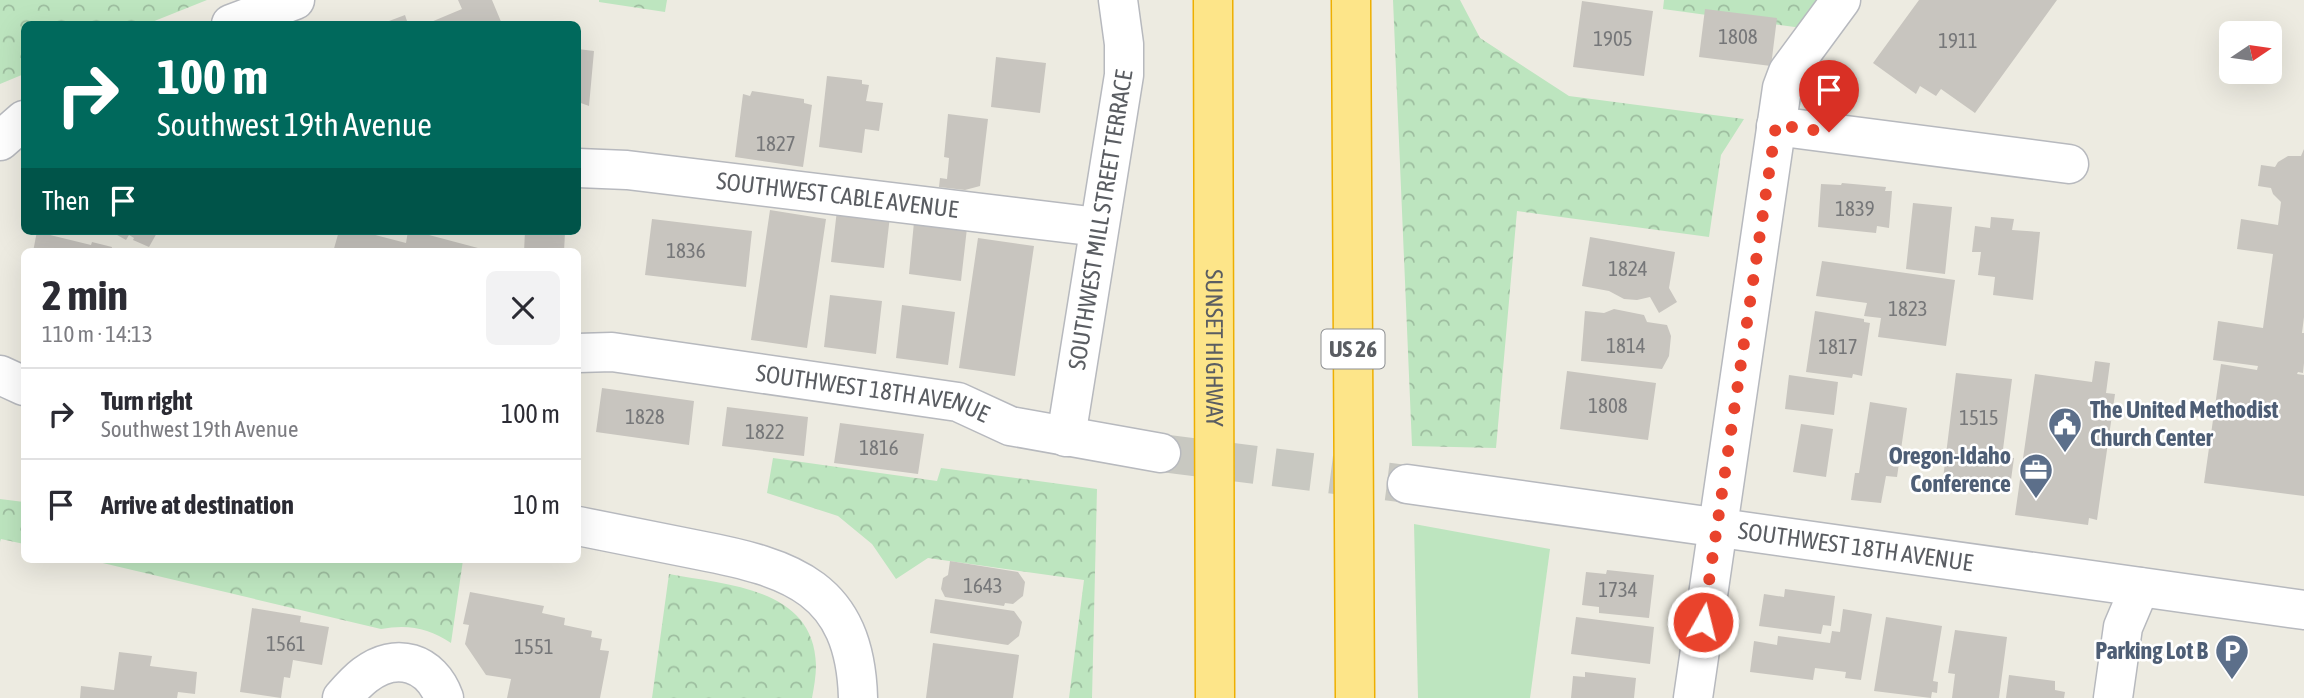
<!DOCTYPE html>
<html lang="en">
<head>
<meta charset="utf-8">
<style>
	:root { --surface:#fff; --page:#f2f2f3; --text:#2b2b33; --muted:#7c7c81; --line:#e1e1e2 }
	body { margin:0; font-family:"Asap Condensed",sans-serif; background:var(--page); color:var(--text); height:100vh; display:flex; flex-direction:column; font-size:26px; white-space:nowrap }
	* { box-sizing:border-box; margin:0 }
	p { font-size:23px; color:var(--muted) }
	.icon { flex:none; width:38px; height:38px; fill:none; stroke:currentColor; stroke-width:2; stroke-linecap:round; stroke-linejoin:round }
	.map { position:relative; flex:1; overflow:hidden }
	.sheet { position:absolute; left:21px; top:248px; width:560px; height:315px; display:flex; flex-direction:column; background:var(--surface); border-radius:10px; box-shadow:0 7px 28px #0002 }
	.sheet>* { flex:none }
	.banner { position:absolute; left:21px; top:21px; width:560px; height:214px; border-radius:10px; box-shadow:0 7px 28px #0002; background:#00695c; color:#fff; overflow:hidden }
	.needle { width:46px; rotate:77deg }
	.tools { position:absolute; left:2219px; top:21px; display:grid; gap:14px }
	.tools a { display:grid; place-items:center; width:63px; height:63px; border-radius:10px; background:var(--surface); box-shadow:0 7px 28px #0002; font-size:35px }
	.pin { position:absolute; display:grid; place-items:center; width:60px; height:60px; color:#fff; margin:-72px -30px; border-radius:50% 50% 50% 0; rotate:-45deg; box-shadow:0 0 7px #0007 }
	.pin .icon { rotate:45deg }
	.me { position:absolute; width:77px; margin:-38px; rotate:8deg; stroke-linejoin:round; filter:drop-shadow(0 0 5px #0008) }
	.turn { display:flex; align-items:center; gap:24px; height:147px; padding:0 21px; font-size:32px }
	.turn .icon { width:91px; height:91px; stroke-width:2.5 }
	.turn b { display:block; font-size:49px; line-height:60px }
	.then { display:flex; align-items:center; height:66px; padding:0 21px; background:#0003; gap:14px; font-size:26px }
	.round { display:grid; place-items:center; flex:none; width:74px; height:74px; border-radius:10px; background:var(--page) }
	.head { display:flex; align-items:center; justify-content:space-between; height:119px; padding:0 21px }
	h1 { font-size:42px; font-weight:700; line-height:52px }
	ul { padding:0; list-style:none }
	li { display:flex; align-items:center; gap:21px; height:91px; padding:0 21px; border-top:2px solid var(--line) }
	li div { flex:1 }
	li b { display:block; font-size:26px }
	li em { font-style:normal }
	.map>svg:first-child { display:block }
	.grass { fill:#bde5bf }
	.forest { fill:url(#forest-crowns) }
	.building { fill:#c8c5bf }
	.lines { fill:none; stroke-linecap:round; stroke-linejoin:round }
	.minor-tunnel { stroke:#c8c8c1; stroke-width:38; stroke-dasharray:38 19; stroke-linecap:butt }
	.minor-casing { stroke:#b7b9be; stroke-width:41 }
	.tertiary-casing { stroke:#b7b9be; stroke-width:41 }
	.motorway-casing { stroke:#eeaf00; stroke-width:41 }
	.minor { stroke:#fff; stroke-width:38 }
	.tertiary { stroke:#fff; stroke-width:38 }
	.motorway { stroke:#fde589; stroke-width:38 }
	.route { stroke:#e9432c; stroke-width:12; stroke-dasharray:0 21.6 }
	.labels { text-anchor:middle; stroke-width:5; stroke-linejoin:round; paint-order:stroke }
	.number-label { font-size:21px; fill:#767779 }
	.shield { fill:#fff; stroke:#8c8e91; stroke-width:2 }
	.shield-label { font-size:23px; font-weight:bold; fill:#5a5d62 }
	.street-label { font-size:24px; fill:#5a5d62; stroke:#fff }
	.service-label { font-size:24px; font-weight:bold; fill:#4e5e75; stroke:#fff; text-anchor:end }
</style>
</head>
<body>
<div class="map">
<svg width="2304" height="698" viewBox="0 0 2304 698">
	<defs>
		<pattern id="forest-crowns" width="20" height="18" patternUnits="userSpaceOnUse" patternTransform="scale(1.75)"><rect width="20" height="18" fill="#bde5bf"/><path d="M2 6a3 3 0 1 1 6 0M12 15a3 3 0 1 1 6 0" fill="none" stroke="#9dbd9f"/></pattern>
	</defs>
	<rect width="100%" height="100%" fill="#edebe1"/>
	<path class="grass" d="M1414,524L1550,549L1530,698H1418Z"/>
	<path class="forest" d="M0,0H207L147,24H24V74L0,84Z
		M599,0H667L665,12L599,2Z
		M1393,0H1460L1480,38L1569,96L1744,119L1721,155L1709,237L1517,211L1496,448L1412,446Z
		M1664,0H1822L1802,28L1663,9Z
		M773,458L937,481L941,468L1097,489L1092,698H1069L1084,580L928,558L896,579L872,544L838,516L767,493Z
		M0,499L24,502V544L1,539L0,542Z
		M90,560H463L451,643C429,628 408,624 381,629Z
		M669,574C726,585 814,587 816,665C816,676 814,687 812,698H652Z"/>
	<path class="building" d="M458,0H492L502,24H432L431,22L462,9Z
		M1919,0H2057L1975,113L1941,89L1936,96L1920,86L1916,94L1873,63Z
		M1582,1L1653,11L1644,76L1573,67Z
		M1705,9L1777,18L1771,66L1699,57Z
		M405,15L408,24H381Z
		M578,49L594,51L589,106L578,102Z
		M996,57L1046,63L1040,113L991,107Z
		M827,76L862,80V84L869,85L866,101L883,103L879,131L865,129L862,153L819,147Z
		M752,91L804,99V103L812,105L803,167L735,157L743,94L750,96Z
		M948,114L988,119L980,186L965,190L939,187L940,178L947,179L949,158L944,157Z
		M2304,149V317L2302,333H2304V363L2303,373L2298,372L2297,374L2304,375V496L2204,483L2221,364L2257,370L2258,366L2213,360L2218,321L2263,328L2273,254L2237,249L2241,219L2278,225L2281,202L2273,194L2271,188L2258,186L2261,165L2275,167L2278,162L2288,156H2301Z
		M1842,183L1886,187L1885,191H1892L1889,228L1877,226L1876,233L1818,227L1821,184L1841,185Z
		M1913,203L1952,207L1945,274L1906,269Z
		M770,210L826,219L807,348L751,340Z
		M837,210L890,216L884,268L831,262Z
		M1991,217L2014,219L2012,230L2040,232L2033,300L1993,295L1995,277L1978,275L1981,252H1972L1975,226L1990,228Z
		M652,219L752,231L746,287L645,275Z
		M914,222L967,228L961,281L909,274Z
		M37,231H46V234L91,245L92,242L112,247L111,252H33Z
		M110,231H158L149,247L133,240L134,238L129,235L126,240Z
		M339,231H360L406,243L408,231H414L478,248L477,252H333Z
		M525,231L565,232L564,252H524Z
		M1590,237L1675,252L1669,288L1677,302L1659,313L1650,297L1637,300L1624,299L1609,291L1582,286Z
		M978,238L1034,246L1015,376L959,368Z
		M1822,261L1955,280L1946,346L1878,337L1881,318L1864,316L1867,303L1816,296Z
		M830,295L882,301L876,354L824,347Z
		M902,305L955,312L948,365L896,358Z
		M1614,309L1644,315L1647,322L1667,325L1671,336L1669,356L1662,369L1581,361L1585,311L1604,313Z
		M1815,311L1864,319V322L1870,323L1862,376L1853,374L1852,378L1806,372Z
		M2095,361L2110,363L2106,393L2115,394L2097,520L2089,518L2088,525L2015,515L2035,374L2092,382Z
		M1567,371L1656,383L1648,440L1560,429Z
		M1956,373L2012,379L2002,457L2014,458L2009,494L1942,487Z
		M1789,375L1838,382L1834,415L1785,409Z
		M602,388L694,401L689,445L596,432Z
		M1870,402L1907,408L1897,477L1886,476L1881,503L1851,500L1855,473H1859Z
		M727,407L808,417L804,456L722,446Z
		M840,423L924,434L918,474L834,463Z
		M1801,424L1833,429L1826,477L1793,472Z
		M950,561L1018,572L1025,582L1023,596L1013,604L1005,603L1004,606L945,597L941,589L943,578L948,575Z
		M1607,570L1654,575L1649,618L1599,613V607L1582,605L1586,572L1606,574Z
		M1785,589L1835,596L1831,626L1823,625L1821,634L1759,626L1764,594L1784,597Z
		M470,592L544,606L542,613L565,618L564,625L592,631L591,637L602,639L600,650L609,651L600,698H507L511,679L486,675L465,644L469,625L463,624Z
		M935,599L1014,611L1022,622L1019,636L1008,645L930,633Z
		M252,608L301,616L300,622L329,627L322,665L293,660L290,678L284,677L281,698L240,692Z
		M1843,609L1872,614L1861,680L1845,678L1846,672L1815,668L1813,680L1750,672L1754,641L1777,645L1778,636L1830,643L1832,631L1840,632Z
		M1576,617L1654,627L1650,664L1571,654Z
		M1886,617L1942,626L1933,681L1938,682L1937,693L1932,692L1931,698L1874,691Z
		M1955,630L2007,637L1999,698H1952L1955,674L1948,673Z
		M933,643L1019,655L1013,698H926Z
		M119,652L152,656L150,666L197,672L195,694L178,692L177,698H80L81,686L114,690Z
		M1585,672L1636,678L1634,698H1571L1573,676L1585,677Z
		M2009,675L2055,681V690L2065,692L2064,698H2006Z"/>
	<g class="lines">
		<path class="minor-tunnel" d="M1161,453L1407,484"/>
		<g class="minor-casing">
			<g id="minor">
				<path d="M1776,126L2069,164"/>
				<path id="s1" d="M578,168L627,170L1098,227"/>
				<path id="s2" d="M578,353L612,352L958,402L1010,426L1161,453"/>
				<path id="s3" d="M1066,437L1124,75V44L1118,0"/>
				<path id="s4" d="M1407,484L2304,610"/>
				<path d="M342,698C349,690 357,681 365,675C396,651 431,662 444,698"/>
				<path d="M1693,698L1782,88L1788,72L1841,0"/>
				<path d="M2113,698L2123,627L2140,587"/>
			</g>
		</g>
		<g class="tertiary-casing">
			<path id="tertiary" d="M231,24L295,0
				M0,141L24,120
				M0,375L24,386
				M578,526C618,534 658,542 698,550C792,568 855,588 858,698"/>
		</g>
		<g class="motorway-casing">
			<g id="motorway">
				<path id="s5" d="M1213,0L1215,698"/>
				<path d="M1351,0L1355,698"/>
			</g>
		</g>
		<use href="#minor" class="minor"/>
		<use href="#tertiary" class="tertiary"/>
		<use href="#motorway" class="motorway"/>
	</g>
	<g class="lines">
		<path class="route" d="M1703,622L1776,125L1829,132"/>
	</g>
	<defs>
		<g id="civic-pin" transform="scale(1.75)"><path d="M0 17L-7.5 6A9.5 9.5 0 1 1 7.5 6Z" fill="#5c6f8a" stroke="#fff"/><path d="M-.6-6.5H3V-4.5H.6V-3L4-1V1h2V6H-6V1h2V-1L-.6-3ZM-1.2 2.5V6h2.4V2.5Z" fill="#fff"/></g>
		<g id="office-pin" transform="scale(1.75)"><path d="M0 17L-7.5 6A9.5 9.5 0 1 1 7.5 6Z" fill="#5c6f8a" stroke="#fff"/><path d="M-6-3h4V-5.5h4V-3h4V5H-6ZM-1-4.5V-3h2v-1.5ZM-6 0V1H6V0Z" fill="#fff"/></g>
		<g id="parking-pin" transform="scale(1.75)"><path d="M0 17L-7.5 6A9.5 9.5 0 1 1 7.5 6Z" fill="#5c6f8a" stroke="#fff"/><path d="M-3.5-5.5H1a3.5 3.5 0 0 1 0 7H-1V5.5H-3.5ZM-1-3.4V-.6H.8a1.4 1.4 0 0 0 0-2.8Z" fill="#fff"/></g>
	</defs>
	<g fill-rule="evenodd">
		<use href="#civic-pin" x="2065" y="424"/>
		<use href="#office-pin" x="2036" y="470"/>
		<use href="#parking-pin" x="2232" y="651"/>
	</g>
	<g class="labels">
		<g class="number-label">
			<text x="1738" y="44">1808</text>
			<text x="1613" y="46">1905</text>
			<text x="1958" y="48">1911</text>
			<text x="776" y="151">1827</text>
			<text x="1855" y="216">1839</text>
			<text x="686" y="258">1836</text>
			<text x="1628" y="276">1824</text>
			<text x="1908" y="316">1823</text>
			<text x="1626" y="353">1814</text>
			<text x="1838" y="354">1817</text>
			<text x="1608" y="413">1808</text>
			<text x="645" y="424">1828</text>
			<text x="1979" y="425">1515</text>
			<text x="765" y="439">1822</text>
			<text x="879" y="455">1816</text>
			<text x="983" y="593">1643</text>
			<text x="1618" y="597">1734</text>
			<text x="286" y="651">1561</text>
			<text x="534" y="654">1551</text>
		</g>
		<rect class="shield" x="1321.5" y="329.5" width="63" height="39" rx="5"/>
		<g class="shield-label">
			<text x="1353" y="357">US 26</text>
		</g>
		<g class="street-label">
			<text dy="8" stroke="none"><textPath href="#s1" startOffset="261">SOUTHWEST CABLE AVENUE</textPath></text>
			<text dy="8" stroke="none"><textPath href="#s3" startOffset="220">SOUTHWEST MILL STREET TERRACE</textPath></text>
			<text dy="8" stroke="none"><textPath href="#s5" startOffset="348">SUNSET HIGHWAY</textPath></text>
			<text dy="8" stroke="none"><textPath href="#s2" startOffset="298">SOUTHWEST 18TH AVENUE</textPath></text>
			<text dy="8" stroke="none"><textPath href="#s4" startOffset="453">SOUTHWEST 18TH AVENUE</textPath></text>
		</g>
		<g class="service-label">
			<text x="2090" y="418" text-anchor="start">The United Methodist<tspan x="2090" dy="28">Church Center</tspan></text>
			<text x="2011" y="464">Oregon-Idaho<tspan x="2011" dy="28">Conference</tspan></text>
			<text x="2208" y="659">Parking Lot B</text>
		</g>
	</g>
</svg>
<div class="tools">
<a><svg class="needle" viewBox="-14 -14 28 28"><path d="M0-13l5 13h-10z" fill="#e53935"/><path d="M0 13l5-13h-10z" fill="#7c7c81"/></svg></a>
</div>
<div class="pin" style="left:1829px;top:132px;background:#d93025"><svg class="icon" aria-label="arrive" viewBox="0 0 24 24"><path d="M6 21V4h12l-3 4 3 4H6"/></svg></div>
<svg class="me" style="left:1703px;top:622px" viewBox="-20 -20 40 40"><circle r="17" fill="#e9432c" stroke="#fff" stroke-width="3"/><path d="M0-11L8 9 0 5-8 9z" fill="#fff"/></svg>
<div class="banner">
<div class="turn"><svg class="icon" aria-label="right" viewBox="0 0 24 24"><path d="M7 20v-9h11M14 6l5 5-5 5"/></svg><div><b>100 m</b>Southwest 19th Avenue</div></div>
<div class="then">Then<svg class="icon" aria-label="arrive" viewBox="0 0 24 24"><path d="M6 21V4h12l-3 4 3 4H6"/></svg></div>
</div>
<section class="sheet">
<div class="head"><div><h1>2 min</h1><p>110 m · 14:13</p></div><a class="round"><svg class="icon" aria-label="close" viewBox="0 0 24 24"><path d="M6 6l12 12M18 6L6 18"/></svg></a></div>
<ul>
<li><svg class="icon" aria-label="right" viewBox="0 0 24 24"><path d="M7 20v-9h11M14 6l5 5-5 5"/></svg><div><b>Turn right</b><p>Southwest 19th Avenue</p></div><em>100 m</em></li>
<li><svg class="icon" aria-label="arrive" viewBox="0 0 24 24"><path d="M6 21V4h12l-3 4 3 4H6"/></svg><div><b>Arrive at destination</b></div><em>10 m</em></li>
</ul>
</section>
</div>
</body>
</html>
